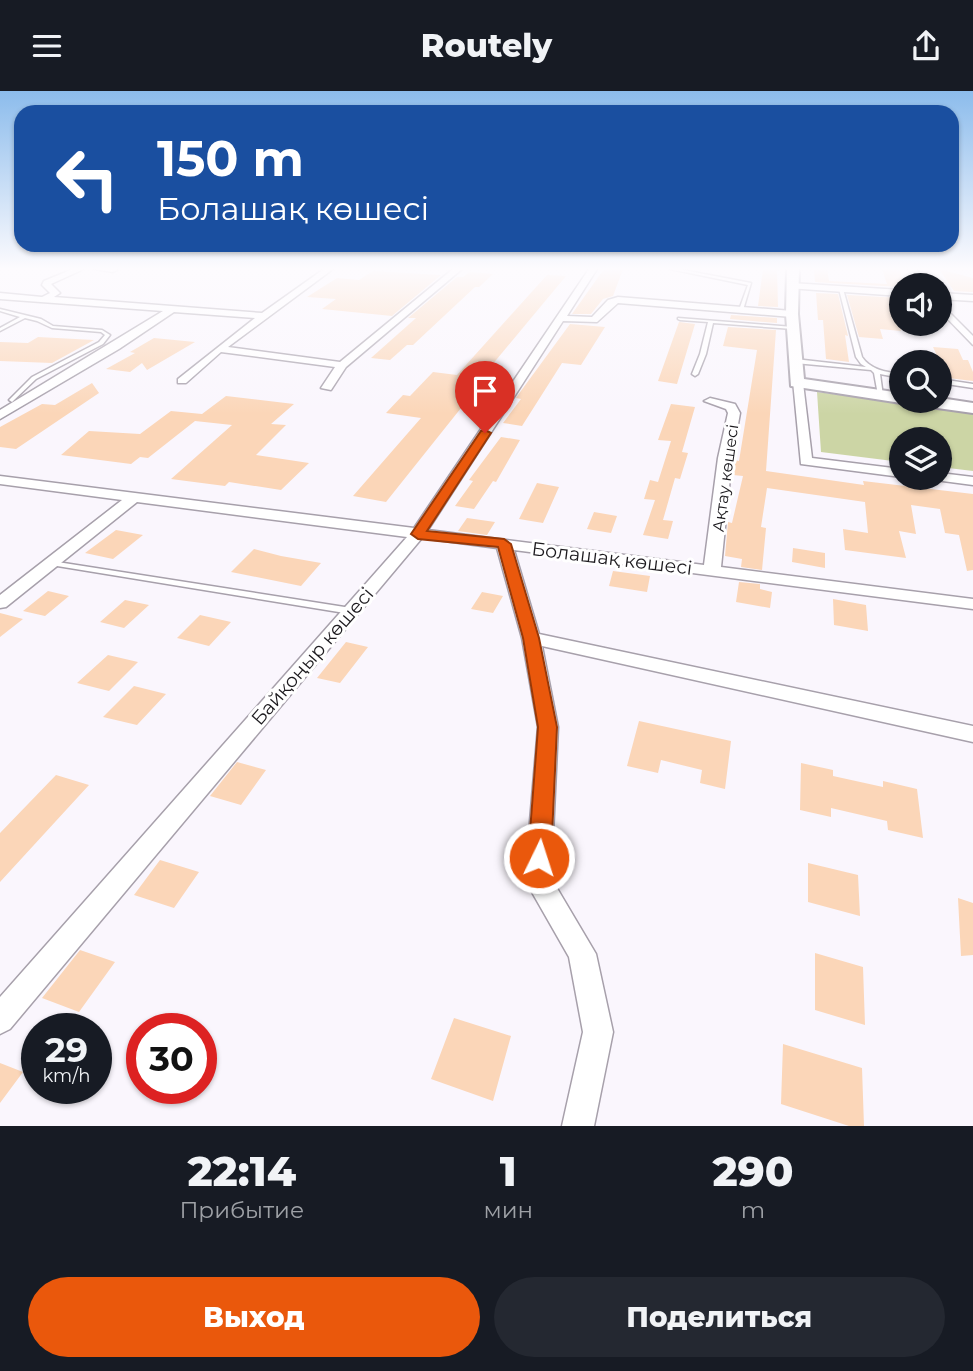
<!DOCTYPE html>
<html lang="ru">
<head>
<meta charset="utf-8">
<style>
	:root { --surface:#171b24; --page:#242831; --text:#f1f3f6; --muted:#9ea1a6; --accent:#ea580c }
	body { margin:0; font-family:Montserrat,sans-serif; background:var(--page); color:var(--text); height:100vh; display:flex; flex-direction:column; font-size:26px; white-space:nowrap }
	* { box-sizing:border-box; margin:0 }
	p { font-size:23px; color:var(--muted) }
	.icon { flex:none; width:38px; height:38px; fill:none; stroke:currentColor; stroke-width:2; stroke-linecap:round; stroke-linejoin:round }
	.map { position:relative; height:1035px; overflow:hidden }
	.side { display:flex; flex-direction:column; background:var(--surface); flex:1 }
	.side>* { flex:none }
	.hud { position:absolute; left:14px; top:14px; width:945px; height:147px; border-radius:21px; box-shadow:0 2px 5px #0004; background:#1a4fa0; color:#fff; overflow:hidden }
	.fabs { position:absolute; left:889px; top:182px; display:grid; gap:14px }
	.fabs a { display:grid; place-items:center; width:63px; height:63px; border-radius:50%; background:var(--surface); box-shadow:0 2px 5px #0004; font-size:35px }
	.speed { position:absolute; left:21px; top:922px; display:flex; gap:14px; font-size:35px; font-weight:700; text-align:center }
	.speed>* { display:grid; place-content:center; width:91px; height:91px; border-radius:50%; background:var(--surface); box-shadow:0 2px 5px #0004; line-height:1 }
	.speed small { font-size:18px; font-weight:400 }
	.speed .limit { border:10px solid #d22; background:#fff; color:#111 }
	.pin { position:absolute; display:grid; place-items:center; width:60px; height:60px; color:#fff; margin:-72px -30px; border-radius:50% 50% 50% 0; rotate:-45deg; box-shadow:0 0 7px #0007 }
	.pin .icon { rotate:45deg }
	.me { position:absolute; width:77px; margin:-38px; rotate:4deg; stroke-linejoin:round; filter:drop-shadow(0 0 5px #0008) }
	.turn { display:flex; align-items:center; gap:24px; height:147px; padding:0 28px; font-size:32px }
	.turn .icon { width:91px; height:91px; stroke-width:2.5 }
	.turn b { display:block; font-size:49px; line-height:60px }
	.eta { display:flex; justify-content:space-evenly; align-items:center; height:119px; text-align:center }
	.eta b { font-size:42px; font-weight:800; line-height:49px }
	.primary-button { display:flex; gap:14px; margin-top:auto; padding:14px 28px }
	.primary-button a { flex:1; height:80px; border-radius:42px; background:var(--accent); color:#fff; font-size:28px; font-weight:800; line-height:80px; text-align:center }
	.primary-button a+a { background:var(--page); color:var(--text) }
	header { display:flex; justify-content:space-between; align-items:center; height:91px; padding:0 28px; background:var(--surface); font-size:32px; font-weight:800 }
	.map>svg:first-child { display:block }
	.green { fill:#ccd5a5 }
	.building { fill:#fbd6b8 }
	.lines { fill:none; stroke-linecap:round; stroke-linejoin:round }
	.lane-casing { stroke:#a7a0ab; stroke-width:3 }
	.street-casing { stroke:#a7a0ab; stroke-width:3 }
	.secondary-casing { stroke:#a7a0ab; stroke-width:4 }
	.lane { fill:#fff; fill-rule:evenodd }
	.street { fill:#fff; fill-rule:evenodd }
	.secondary { fill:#fff; fill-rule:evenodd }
	.route { fill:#ea580c; stroke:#983908; stroke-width:2 }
	.labels { text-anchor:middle; stroke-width:6; stroke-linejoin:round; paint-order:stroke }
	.far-street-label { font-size:16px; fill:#1c1a1e; stroke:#fff }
	.street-label { font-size:19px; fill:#1c1a1e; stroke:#fff }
</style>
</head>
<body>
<header><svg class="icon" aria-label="menu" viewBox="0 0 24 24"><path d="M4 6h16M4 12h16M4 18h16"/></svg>Routely<svg class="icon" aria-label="share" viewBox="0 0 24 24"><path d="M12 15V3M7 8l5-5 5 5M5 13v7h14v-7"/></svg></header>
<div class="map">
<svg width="973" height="1035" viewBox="0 0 973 1035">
	<rect width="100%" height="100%" fill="#faf6fd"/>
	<path class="green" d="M817,301L973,321V380L940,376V348H901V371L821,361Z"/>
	<path class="building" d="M604,178H623L613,205L603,208L591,223H572Z
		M763,178H777L778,216L758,215Z
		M814,178H827L829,190L887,193L882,178H899L905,194L901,196L815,191Z
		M939,178L973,187V201L954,200Z
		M373,180L441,184L392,225L322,218L336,208L307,206L337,187L359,189Z
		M470,181L493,183L479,196H475L413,254H407L390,269L371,267L416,227H408L457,186H463Z
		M547,184L566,185L492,274L503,275L477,308L469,307L386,411L353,405L421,327L386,322L403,304L410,305L433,281L457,284Z
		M816,202L838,203L848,245L845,244L849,271L826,268L823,229H818Z
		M847,204L901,207V240L880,238L883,248L859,246Z
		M731,224L777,227V232L730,228Z
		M679,231L695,233L677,293L658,290Z
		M570,233L605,236L581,274L562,272L522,335L503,332L521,308L516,307L518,304Z
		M728,236L776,239L766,380L864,394L863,390L973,403V479L967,480L959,444L945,442L940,418L911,414L916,443L899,440L906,467L845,459L843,438L868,442L865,411L767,397L761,436L766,437L762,479L741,476L742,468L725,465L728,431L732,432L743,385L733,384L734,369L739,370L757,259L723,255Z
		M38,246L94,249L52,272L0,270V251L28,252Z
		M154,247L195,251L147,279L142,272L130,281L106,278L135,262L130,261Z
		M933,256L958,258L963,269H968L973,281V290L940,286V271Z
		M92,292L99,302L16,358L0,356V336L42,313L55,314Z
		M226,305L294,313L271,333L286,334L256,364L309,372L281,399L229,391L225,395L171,388L232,334L195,330L148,367L140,366L131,373L61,364L89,340L140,343L171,320L202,323Z
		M671,313L695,316L682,361L688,362L680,388L675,387L663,429L673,430L668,448L643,444L655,409L644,408L650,389L658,391L671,350L658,349Z
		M501,346L520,349L496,391L493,390L474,418L455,415L473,390L469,389Z
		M537,392L559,396L543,432L519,428Z
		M594,421L617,425L611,442L587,438Z
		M467,427L495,431L487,444L458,440Z
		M116,439L143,444L113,468L85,462Z
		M793,457L825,462V477L792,471Z
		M254,458L281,465L321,472L301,495L231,481Z
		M613,480L650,485L647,501L609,495Z
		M739,491L760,493V498L772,501L770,517L736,511Z
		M48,500L69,505L45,525L23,520Z
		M482,501L503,505L493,522L471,518Z
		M833,508L866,514L868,540L834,534Z
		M125,509L149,514L124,537L100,531Z
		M0,522L23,528L0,546Z
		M200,524L231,531L209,555L177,547Z
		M346,551L368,556L340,592L317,587Z
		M108,564L138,571L109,600L77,592Z
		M134,595L166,603L137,634L103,626Z
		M639,630L731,650L725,698L700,692L702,679L661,669L658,682L627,675Z
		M237,671L266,679L241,714L210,705Z
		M801,672L833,679V685L883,696V690L917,698L923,747L888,739L887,730L831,717V726L800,719Z
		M56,684L89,694L0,791V742Z
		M160,769L199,781L174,817L134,804Z
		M808,772L858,784L860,825L808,811Z
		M958,807L973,812V864L961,865Z
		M80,859L115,871L79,921L42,907Z
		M815,862L863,876L865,934L815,919Z
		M454,927L511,945L493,1010L431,988Z
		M783,953L862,977L864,1035H849L781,1013Z
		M0,972L23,981L0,1012Z"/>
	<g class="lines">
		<g class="lane-casing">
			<path id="lane" d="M670,178H678L751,192L743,219L741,220L739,219L748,194Z
				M841,197L843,198L862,266C871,279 886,281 901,283V287L880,283L883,305L878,304L874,282L871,279L795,272L792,270L795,268L866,276L861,273L856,266L839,198Z
				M0,218L41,228L53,235L102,239L110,244L103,253L36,288L12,311L9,309L32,286L99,251L105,244L101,241L52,237L37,230L25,227L0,240V237L20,226L0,220Z
				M678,227L793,236L795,237L793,238L713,232L706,263L698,283L695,285L692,283L700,263L708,231L680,229L678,228Z
				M940,288L973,293V297L940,292Z
				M48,470H51L351,517L355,520L351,523L51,474L47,472Z"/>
		</g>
		<g class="street-casing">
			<path id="street" d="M73,178H84L51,193L60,202L54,206L262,222L324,178H333L228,256L340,271L453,178H462L346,276L331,299L321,297L335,276L221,261L186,292H178V288L255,227L174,221L119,258L0,328V319L163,220L0,208V202L42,206L50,202L42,194L44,190Z
				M94,178H116L117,179L113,181Z
				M589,178H597L567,225L592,226L608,209L618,206L792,220L797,223L792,226L618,212L597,231L563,230L428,439L704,474L718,367L728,322L726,318L704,310L710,307L735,313L740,322L732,367L721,476L973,508V518L514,459L539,543L973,635V651L542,555L558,636L551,787L596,863L613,941L594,1035H562L583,941L569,866L525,789L538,636L522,547L497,457L422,447L10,938L0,943V906L407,446L137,411L6,516L0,517V504L122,409L0,393V385L414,437Z
				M908,178H916L927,194H919Z
				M791,192L901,199V205L788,197Z
				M940,202L973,204V210L940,208Z
				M940,212L973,245V254L940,220Z
				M793,290L803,292L812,367L901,378V386L801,373Z
				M940,382L973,386V394L935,389L934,387H940Z"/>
		</g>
		<g class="secondary-casing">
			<path id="secondary" d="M787,178H799L798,223L804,288L901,302V310H907L901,312L791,295L786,223Z
				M940,307L973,312V322L923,315L915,310H940Z"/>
		</g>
		<use href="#lane" class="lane"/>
		<use href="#street" class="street"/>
		<use href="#secondary" class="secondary"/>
	</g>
	<linearGradient id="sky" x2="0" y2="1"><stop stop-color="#8cbcec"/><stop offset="0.55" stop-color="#fdfbfe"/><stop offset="1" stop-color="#fdfbfe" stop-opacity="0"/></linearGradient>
	<rect width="973" height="323" fill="url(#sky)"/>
	<path class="route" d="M485,339L491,342L427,440L504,448L511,453L539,547L557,636L551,767L547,774L539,777L531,774L528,767L538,636L523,547L498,456L418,448L411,443L481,340Z"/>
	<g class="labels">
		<g class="far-street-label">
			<text transform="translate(725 387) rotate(-82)" y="6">Ақтау көшесі</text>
		</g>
		<g class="street-label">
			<text transform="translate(612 467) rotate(7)" y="7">Болашақ көшесі</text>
			<text transform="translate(312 565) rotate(-49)" y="7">Байқоңыр көшесі</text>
		</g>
	</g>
</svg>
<div class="fabs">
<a><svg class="icon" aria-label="sound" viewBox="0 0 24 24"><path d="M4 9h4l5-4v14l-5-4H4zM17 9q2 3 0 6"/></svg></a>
<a><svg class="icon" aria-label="search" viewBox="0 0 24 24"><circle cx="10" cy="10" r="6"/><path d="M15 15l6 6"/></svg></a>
<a><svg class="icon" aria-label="layers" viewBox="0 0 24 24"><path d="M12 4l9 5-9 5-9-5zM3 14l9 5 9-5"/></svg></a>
</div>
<div class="speed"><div>29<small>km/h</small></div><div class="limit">30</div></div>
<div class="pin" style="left:485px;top:342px;background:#d93025"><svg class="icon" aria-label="arrive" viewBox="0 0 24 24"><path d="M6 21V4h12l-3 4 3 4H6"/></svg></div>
<svg class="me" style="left:539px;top:767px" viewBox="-20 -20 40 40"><circle r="17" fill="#ea580c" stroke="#fff" stroke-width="3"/><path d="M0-11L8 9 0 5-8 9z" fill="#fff"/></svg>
<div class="hud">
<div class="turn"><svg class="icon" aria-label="left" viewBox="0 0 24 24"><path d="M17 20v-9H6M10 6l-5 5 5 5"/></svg><div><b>150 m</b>Болашақ көшесі</div></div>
</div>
</div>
<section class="side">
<div class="eta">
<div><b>22:14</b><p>Прибытие</p></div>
<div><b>1</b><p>мин</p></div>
<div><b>290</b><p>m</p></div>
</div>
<div class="primary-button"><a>Выход</a><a>Поделиться</a></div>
</section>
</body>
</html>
